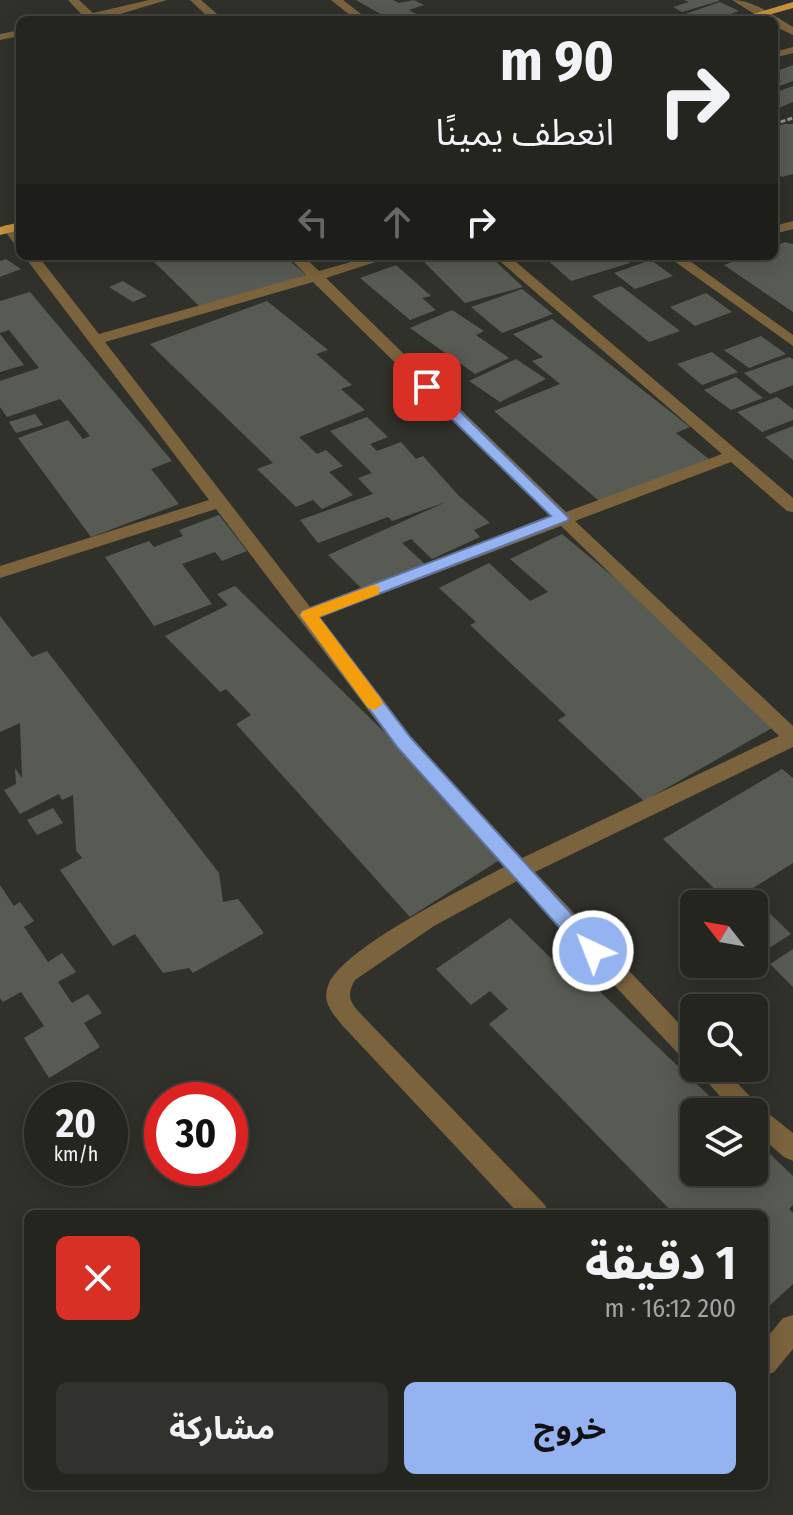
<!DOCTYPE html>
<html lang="ar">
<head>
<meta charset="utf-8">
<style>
	:root { --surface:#252520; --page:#31312d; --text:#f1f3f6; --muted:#a3a5a5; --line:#42423e; --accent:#95b2f1 }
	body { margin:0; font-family:"Fira Sans Condensed","Noto Sans Arabic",sans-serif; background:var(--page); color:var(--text); direction:rtl; height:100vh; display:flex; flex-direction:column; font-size:30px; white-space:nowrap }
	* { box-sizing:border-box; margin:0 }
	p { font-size:26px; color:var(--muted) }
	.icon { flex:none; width:44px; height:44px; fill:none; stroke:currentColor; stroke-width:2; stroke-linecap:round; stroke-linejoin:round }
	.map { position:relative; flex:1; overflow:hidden; direction:ltr }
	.details { position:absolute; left:24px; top:1210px; width:744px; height:280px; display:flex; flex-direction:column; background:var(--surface); border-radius:12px; box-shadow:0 4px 20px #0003,0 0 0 2px var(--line); direction:rtl }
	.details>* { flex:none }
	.top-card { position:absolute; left:16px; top:16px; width:762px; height:244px; border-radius:12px; box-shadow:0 4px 20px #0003,0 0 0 2px var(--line); direction:rtl; background:#252520; color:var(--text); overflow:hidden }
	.needle { width:52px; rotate:301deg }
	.buttons { position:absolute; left:680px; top:890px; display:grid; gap:16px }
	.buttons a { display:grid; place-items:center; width:88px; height:88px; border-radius:12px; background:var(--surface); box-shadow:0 4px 20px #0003,0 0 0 2px var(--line); font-size:40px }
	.speed { position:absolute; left:24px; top:1082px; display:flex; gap:16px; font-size:40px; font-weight:700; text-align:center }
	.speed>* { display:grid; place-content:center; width:104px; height:104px; border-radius:50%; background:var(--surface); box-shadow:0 4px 20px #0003,0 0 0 2px var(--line); line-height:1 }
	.speed small { font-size:20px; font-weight:400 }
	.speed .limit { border:12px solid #d22; background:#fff; color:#111 }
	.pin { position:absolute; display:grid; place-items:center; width:68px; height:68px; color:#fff; margin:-34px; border-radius:16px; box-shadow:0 4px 12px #0006 }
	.me { position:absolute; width:88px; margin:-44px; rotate:317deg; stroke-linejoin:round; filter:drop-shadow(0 0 6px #0008) }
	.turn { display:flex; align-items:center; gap:28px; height:168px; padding:0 32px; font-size:36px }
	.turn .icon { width:104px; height:104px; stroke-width:2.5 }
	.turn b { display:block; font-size:56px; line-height:68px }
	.lanes { display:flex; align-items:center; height:76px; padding:0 32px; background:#0003; justify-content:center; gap:40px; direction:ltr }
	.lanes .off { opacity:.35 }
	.round { display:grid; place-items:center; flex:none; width:84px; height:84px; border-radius:12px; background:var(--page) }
	.head { display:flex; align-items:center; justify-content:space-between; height:136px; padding:0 32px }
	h1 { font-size:48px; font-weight:700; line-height:60px }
	.action { display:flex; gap:16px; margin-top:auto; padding:16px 32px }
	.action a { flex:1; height:92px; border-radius:12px; background:var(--accent); color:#111; font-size:32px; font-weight:700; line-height:92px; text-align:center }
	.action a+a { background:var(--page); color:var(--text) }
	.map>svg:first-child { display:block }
	.building { fill:#585b54 }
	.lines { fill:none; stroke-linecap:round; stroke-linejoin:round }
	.path { stroke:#91918c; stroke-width:3; stroke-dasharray:5 2; stroke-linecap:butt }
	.minor { fill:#7b633d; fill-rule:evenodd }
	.major { fill:#c5923f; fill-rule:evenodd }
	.route { fill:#95b2f1; stroke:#61749d; stroke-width:2 }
	.slow { fill:#f59e0b }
</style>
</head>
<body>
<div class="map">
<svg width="793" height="1515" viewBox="0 0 793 1515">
	<rect width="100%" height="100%" fill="#31312b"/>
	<path class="building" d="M356,0H393L399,3L414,0L424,5L409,10L426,20H391Z
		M684,0H719V1L682,12L673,7L689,2Z
		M720,2L739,11L713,20H668Z
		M793,65V81L774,88V72Z
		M793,86V102L774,110V93Z
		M784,124H793V174L782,177L774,172V127Z
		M785,242L793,244V312L724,265L748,256H774V246Z
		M148,256H284L306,275L201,308Z
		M433,256H473L479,261L492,258L523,287L465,303L421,259Z
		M543,256H622L630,263L571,281Z
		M6,259L21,269L0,277V261Z
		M651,260L673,276L635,289L614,273Z
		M396,265L431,296L422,298L436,310L410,320L360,278Z
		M123,281L147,296L133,302L109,287Z
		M621,286L680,331L649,342L592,296Z
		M522,289L553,314L502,333L471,307Z
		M30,292L172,461L151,469L179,504L91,537L18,438L68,420L83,439L90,436L60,399L7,417L0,407V381L39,368L9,330L0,333V301Z
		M706,293L732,312L695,326L670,307Z
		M267,301L328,350L316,354L352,385L341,389L365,410L299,437L317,454L326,450L343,466L329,472L353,495L322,509L313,500L296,507L257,469L273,463L150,344Z
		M452,310L484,331L476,335L509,358L475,374L410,328Z
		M552,319L690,427L676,433L709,459L605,506L494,411L560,384L532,361L543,357L513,334Z
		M0,334L24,365L0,372Z
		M761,336L786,354L749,368L724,350Z
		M712,352L738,372L702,385L677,364Z
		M789,357L793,359V385L770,394L744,373Z
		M516,359L546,379L500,402L469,381Z
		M736,377L763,398L731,410L704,390Z
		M777,397L793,409V420L762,432L737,412Z
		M35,414L43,425L16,433L9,422Z
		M367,417L388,437L370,444L377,451L401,442L416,459L423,456L459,496L490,523L474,530L480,537L432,559L411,539L402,543L426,565L366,593L328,555L446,502L392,521L388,517L318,543L300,520L373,494L358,478L372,473L330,431Z
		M793,426V460L765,437Z
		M219,515L247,551L222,561L215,552L182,564L212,604L154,626L105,557L149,541L154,547L183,536L179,530Z
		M562,534L786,720L644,801L558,720L566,715L470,625L476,622L439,588L489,563L530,601L548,592L510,559Z
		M235,586L509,854L410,917L236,724L251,715L226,689L220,692L165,636L228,605L217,594Z
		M0,616L32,657L47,651L219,873L223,902L238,899L264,933L193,973L189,968L163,973L135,934L113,946L60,870L82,858L76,850L73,795L62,800L59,794L20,814L4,790L16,784L15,768L22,778L20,723L0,732Z
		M782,769L793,778V863L729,903L663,839Z
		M53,808L63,823L37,835L27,820Z
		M0,885L14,906L20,902L34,921L24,927L48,962L62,953L76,972L58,982L72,1003L88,994L102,1013L84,1023L100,1047L49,1078L24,1038L44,1026L21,992L3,1002L0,998Z
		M755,899L791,934L766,950L754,938V904H746Z
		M510,918L562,969L570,963L726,1112H694V1172H754V1139L793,1176V1205L789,1209L793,1213V1284L766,1309L764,1214H674L489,1024L508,1009L490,991L471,1005L436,969Z
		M793,949V987L770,964Z"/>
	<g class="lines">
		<path class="path" d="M774,124L793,118"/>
		<path class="minor" d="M68,0H79L93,13L149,0H167L100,20H73L83,16Z
			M190,0H201L224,20H211Z
			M331,0H343L369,20H356Z
			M732,0C754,0 774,16 793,27V35L774,26V20H764Z
			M20,30V36L0,40V34Z
			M793,47V53L774,58V52Z
			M793,221V229L774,234V226Z
			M5,225H15L20,232V246L15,245L3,228Z
			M24,256H38L99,334L306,275L288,256H303L319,271L372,256H394L326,278L566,512L722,454L494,256H509L793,498V512L787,511L731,462L575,521L793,726V747L535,872L694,1039V1066L686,1062L517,881L434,926L355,980C348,992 348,999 357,1010L545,1205L549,1214H519L341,1024C332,1012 322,1002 328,986C340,949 467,887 504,867L397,748L216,509L0,578V566L209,500ZM313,282L552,517L310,607L105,342ZM561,526L779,736L522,858L411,738L318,618Z
			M667,256H683L793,335V346Z
			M695,1068H723L759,1106L793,1133V1161L784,1157L754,1131V1112H734Z
			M793,1315V1349L774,1372L764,1376V1341L783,1318Z"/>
		<path class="major" d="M793,2V8L751,20H733Z
			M20,222V230L0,235V227Z"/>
	</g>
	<path class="route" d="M427,382L432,384L569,518L567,521L319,617L411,738L600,945L603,951L600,957L593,959L586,957L398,748L300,615L303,611L551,516L422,390V384Z"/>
	<path class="slow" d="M373,585L379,586V594L319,617L381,699L383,704L375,710L368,708L300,615L303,611Z"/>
</svg>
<div class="buttons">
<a><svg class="needle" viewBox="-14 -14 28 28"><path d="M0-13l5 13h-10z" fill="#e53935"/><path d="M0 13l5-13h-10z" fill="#a3a5a5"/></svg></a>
<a><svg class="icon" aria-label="search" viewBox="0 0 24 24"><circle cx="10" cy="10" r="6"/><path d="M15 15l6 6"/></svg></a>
<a><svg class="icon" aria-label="layers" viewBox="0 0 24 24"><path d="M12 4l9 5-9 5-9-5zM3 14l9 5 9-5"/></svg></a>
</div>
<div class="speed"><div>20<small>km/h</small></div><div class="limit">30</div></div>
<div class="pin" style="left:427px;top:387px;background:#d93025"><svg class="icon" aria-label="arrive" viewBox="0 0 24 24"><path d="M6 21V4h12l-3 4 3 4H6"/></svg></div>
<svg class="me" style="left:593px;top:951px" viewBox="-20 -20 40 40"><circle r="17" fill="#95b2f1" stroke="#fff" stroke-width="3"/><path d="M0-11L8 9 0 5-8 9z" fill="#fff"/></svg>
<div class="top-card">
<div class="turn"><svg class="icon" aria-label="right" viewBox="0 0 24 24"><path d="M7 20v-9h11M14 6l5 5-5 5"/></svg><div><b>90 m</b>انعطف يمينًا</div></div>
<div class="lanes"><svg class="icon off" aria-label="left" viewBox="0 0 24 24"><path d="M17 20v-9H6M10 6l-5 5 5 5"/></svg><svg class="icon off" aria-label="ahead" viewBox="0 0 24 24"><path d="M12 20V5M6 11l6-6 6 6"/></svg><svg class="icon" aria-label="right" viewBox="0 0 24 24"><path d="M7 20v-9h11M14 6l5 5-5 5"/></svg></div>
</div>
<section class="details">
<div class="head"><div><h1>1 دقيقة</h1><p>200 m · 16:12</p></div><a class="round" style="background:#d93025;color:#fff"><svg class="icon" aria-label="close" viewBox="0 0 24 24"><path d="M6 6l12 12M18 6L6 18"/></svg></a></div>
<div class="action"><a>خروج</a><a>مشاركة</a></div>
</section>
</div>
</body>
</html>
